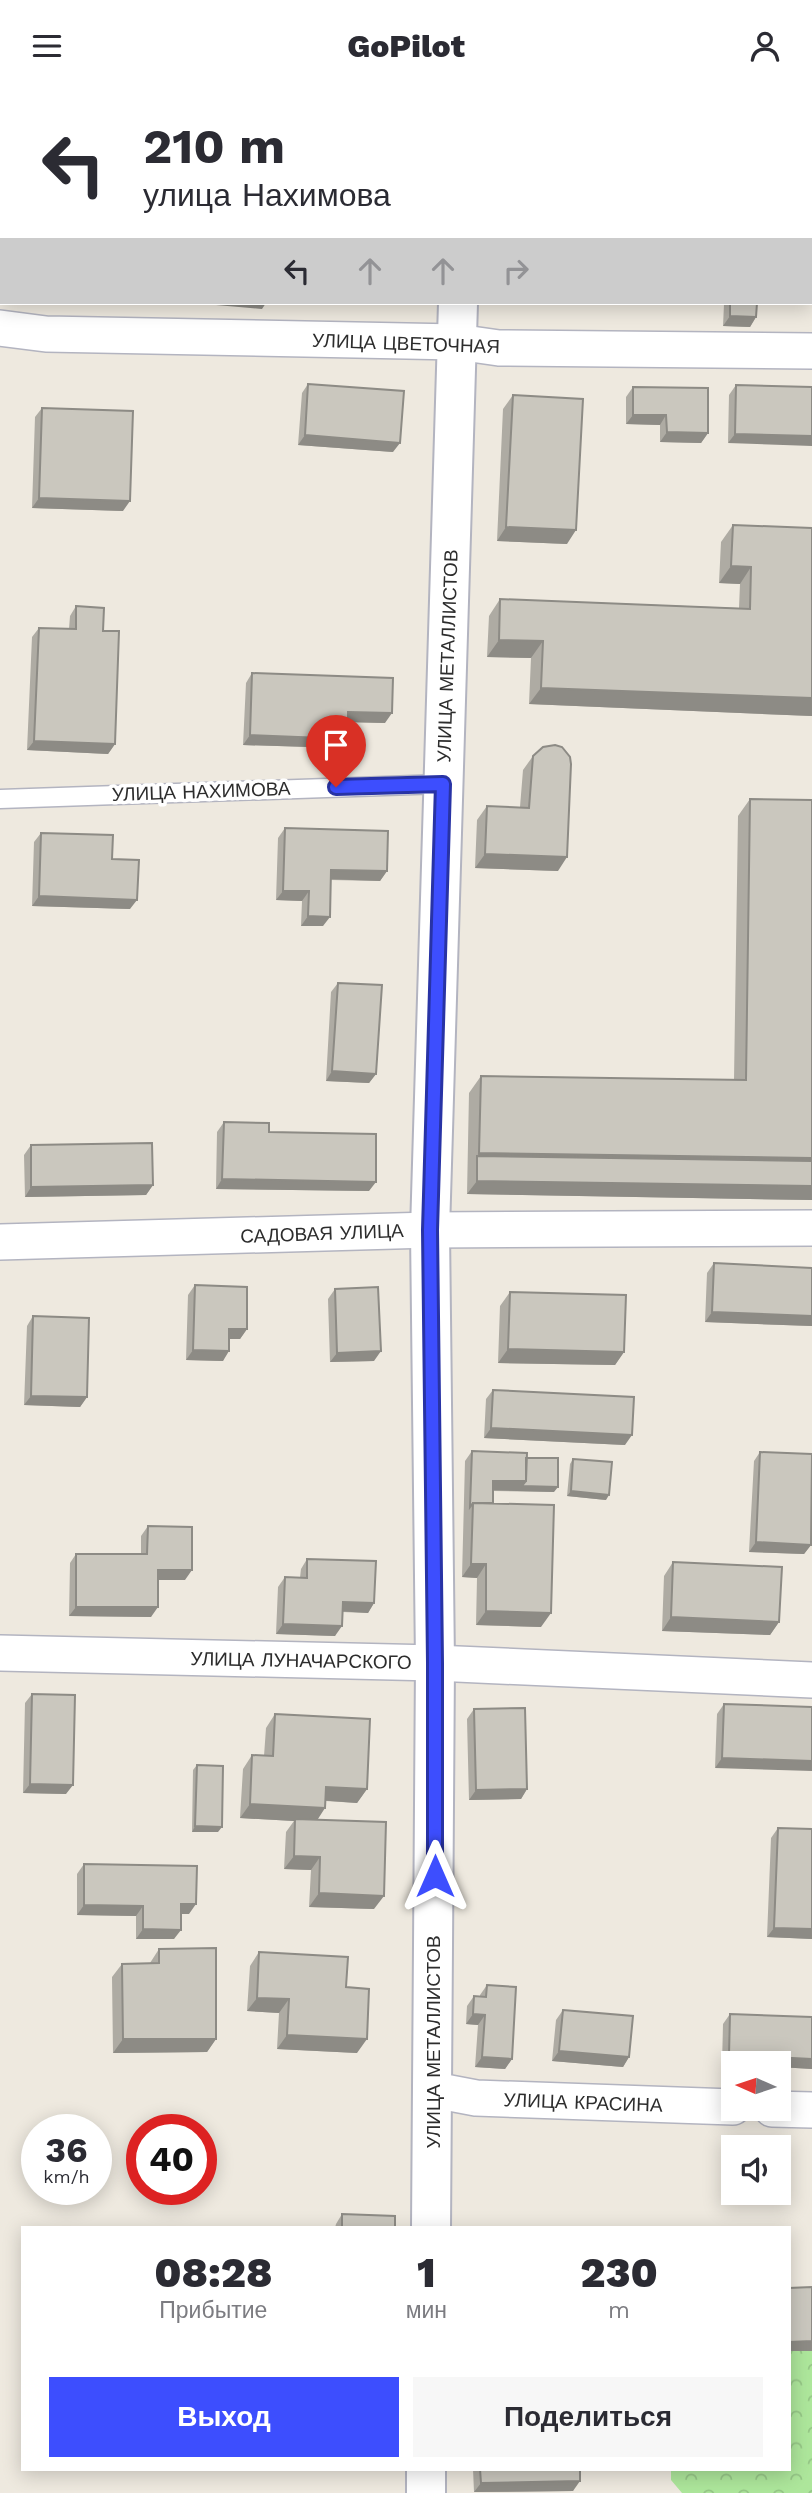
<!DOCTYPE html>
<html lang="ru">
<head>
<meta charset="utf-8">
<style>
	:root { --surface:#fff; --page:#f7f7f7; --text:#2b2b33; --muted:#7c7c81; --accent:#3d4efe }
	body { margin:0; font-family:"Work Sans",sans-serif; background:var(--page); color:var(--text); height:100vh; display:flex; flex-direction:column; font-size:26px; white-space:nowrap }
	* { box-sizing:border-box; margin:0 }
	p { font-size:23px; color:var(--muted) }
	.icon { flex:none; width:38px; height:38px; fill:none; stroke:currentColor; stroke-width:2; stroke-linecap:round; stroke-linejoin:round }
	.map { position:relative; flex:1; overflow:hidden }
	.details { position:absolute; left:21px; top:2135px; width:770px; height:245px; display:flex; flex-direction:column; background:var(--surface); border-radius:0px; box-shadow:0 4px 18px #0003 }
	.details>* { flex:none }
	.banner { position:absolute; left:0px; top:0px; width:812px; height:214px; box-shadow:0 4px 18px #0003; background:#fff; color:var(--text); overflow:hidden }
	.needle { width:46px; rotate:273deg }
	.controls { position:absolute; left:721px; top:1960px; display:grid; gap:14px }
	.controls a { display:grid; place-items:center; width:70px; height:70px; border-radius:0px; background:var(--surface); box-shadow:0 4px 18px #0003; font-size:35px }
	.speed { position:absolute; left:21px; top:2023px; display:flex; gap:14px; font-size:35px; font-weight:700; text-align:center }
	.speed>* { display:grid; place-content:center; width:91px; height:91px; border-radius:50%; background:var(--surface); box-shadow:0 4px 18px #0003; line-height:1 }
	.speed small { font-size:18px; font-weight:400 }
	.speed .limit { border:10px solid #d22; background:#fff; color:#111 }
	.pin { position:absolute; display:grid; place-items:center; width:60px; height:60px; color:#fff; margin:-72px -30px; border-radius:50% 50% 50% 0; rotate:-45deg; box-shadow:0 0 7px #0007 }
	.pin .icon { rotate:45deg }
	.me { position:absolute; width:77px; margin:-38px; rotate:0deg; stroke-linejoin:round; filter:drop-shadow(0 0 5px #0008) }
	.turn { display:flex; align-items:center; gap:24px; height:147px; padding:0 28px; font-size:32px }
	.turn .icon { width:91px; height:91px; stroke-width:2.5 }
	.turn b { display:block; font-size:49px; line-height:60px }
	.lanes { display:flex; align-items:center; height:66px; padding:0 28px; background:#0003; justify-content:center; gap:35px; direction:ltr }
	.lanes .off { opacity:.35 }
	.eta { display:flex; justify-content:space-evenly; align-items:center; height:119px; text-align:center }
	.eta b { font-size:42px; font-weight:800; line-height:49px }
	.cta { display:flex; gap:14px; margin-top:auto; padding:14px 28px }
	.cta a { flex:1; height:80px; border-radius:0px; background:var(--accent); color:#fff; font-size:28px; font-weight:800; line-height:80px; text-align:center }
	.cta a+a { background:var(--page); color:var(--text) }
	header { display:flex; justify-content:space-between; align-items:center; height:91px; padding:0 28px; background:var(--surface); font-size:32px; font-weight:800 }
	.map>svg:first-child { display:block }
	.forest { fill:url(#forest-crowns) }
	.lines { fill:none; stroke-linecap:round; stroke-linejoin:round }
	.lane-casing { stroke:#b3b4c0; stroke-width:21 }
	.street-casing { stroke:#b3b4c0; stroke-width:38 }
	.secondary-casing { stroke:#b3b4c0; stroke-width:42 }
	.lane { stroke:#fff; stroke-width:18 }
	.street { stroke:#fff; stroke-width:35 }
	.secondary { stroke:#fff; stroke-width:38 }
	.wall { fill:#aeaba3 }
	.shaded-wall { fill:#8d8b85 }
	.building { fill:#cac7be; stroke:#8d8b85; stroke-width:2 }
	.route-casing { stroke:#2833a5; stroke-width:18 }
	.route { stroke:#3d4efe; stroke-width:12 }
	.labels { text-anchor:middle; stroke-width:7; stroke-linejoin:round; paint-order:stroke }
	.street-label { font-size:19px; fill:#2d2d2d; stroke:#fff }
</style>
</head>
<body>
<header><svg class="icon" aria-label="menu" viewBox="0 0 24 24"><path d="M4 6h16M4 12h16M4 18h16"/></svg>GoPilot<svg class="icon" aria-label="person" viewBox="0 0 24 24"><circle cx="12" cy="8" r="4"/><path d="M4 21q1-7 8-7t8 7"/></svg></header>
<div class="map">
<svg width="812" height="2402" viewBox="0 0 812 2402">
	<defs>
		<pattern id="forest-crowns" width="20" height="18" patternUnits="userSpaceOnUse" patternTransform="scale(1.75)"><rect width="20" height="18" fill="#ade69b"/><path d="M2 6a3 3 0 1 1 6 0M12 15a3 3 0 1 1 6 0" fill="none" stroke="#95c686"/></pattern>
	</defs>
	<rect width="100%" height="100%" fill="#eee9df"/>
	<path class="forest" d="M789,2260H812V2402H682L671,2389V2378H789Z"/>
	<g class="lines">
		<g class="lane-casing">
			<path id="lane" d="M0,708L443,693"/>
		</g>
		<g class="street-casing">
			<path id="street" d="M0,237L46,243L457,251L499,257L812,260
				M0,1151L430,1139L812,1137
				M0,1562L435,1572L812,1589
				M434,1999L476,2007L733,2016
				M772,2018L812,2019"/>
		</g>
		<g class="secondary-casing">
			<path id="secondary" d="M464,2V0
				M431,2137L435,1572L430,1139L458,212
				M426,2402V2378"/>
		</g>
		<use href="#lane" class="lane"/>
		<use href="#street" class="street"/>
		<use href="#secondary" class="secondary"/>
	</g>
	<path class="wall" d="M695,212H757L756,226L750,236L723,235L724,213Z
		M308,293L393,361L298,354L302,302Z
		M736,294L812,296L728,352L729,304Z
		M633,296L708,342L701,352L660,351V334L626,333V306Z
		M513,304L567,453L497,450L503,318Z
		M42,317L123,420L32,417L35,326Z
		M733,434L812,437V625L529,613L531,567L487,566L489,525L500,508L739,517L740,493L719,492L721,451Z
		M76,515L103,540L115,653L108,663L27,659L32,546L39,537L69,538L70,525Z
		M252,582L385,632L348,631V648L341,657L243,654L246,592Z
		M533,665L558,780L475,777L477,729L487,715L520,716L523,679Z
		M750,708L812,709V1109L467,1103L469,1002L481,985L734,989L738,725Z
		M285,737L387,780L380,790L331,789L323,835H301L302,810L276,809L278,747Z
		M41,742L112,768L130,818L32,815L34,751Z
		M338,892L376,983L369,992L326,990L331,901Z
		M224,1031L269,1041L369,1100L216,1098L217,1041Z
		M31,1054L153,1094L146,1104L25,1106L24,1064Z
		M714,1172L812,1177V1235L705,1231L707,1182Z
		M195,1194L247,1238L240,1248H229L223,1270L186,1269L188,1204Z
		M335,1198L374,1270L330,1271L328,1208Z
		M510,1201L624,1261L615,1274L498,1272L500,1215Z
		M33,1225L87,1306L80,1316L24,1314L27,1235Z
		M493,1299L625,1354L484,1347L486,1308Z
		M472,1360L526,1367L554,1401L493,1400V1412L541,1536L476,1534L477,1487L462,1486L465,1370Z
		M760,1361L811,1454L804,1463L749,1461L754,1370Z
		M573,1368L606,1409L567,1405L570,1373Z
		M148,1435L185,1489H158L151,1526L69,1525L70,1472L76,1463H141V1445Z
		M307,1468L374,1512L368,1522L342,1521L335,1545L276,1543L278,1496L285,1486L300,1487L301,1478Z
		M673,1471L779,1531L770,1544L662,1540L664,1485Z
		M32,1603L66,1703L23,1702L25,1612Z
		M724,1613L812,1616L715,1677L717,1623Z
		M474,1618L527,1698L521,1708L469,1709L467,1628Z
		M275,1623L367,1698L357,1712L326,1710L317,1729L374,1818L309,1816L311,1779L284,1778L286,1741L294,1730L240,1727L243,1678L252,1664L264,1665L266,1637Z
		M197,1674L218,1741H192L193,1679Z
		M778,1737L812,1738V1848L767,1846L771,1747Z
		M84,1773L189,1823H181L174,1848H136V1825L77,1824V1783Z
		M159,1858L216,1948L207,1961L113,1962L112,1886L122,1873L150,1872Z
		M259,1861L346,1896L357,1962L277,1958L279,1922L247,1920L250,1875Z
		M487,1894L512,1968L505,1978L475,1976L478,1934L466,1933L467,1915L474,1905L480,1906V1904Z
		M563,1919L629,1966L623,1976L552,1970L556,1929Z
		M730,1923L812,1978L779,1976V1972H733V1975L722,1974L723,1933Z
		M342,2123L395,2137H335L336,2133Z
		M473,2378H580L573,2400L474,2401Z"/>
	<path class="shaded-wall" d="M810,75H812V85H810Z
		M810,192H812V202H810Z
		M217,212H266L262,218L216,214Z
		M695,212H724V213Z
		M730,225L756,226L750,236L723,235Z
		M633,324H666L660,334L626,333Z
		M667,341L708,342L701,352L660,351Z
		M735,343L812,345V355L728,352Z
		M305,344L400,352L393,361L298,354Z
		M39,407L130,410L123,420L32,417Z
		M506,436L576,439L567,453L497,450Z
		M731,475L751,476L740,493L719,492Z
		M499,549L543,550L531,567L487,566Z
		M541,597L812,607V625L529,613Z
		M348,621L392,622L385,632L342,631Z
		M250,644L348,648L341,657L243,654Z
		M34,650L115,653L108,663L27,659Z
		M485,763L567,766L558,780L475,777Z
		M331,779L387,780L380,790L325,788Z
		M283,800H309L302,810L276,809Z
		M39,805L137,809L130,818L32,815Z
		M308,825L330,826L323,835H301Z
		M332,980L376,983L369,992L326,990Z
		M479,1062L812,1067V1084L477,1065Z
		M222,1088L376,1091L369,1100L216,1098Z
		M477,1090L812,1095V1109L467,1103Z
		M153,1094L146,1104L25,1106L31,1096Z
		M712,1221L812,1225V1235L705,1231Z
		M229,1238H247L240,1248H223Z
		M508,1258L624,1261L615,1274L498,1272Z
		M193,1259L229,1260L223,1270L186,1269Z
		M381,1260L374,1270L330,1271L337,1262Z
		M31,1305L87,1306L80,1316L24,1314Z
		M491,1337L632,1344L625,1354L484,1347Z
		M493,1390H526L558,1396L554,1401L486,1399Z
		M571,1400L609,1404L606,1409L567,1405Z
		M756,1451L811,1454L804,1463L749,1461Z
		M471,1473H486L477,1487L462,1486Z
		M158,1479H192L185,1489H151Z
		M343,1511L374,1512L368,1522L336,1520Z
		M76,1516H158L151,1526L69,1525Z
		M486,1520L551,1522L541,1536L476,1534Z
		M671,1526L779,1531L770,1544L662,1540Z
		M283,1533L342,1535L335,1545L276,1543Z
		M722,1667L812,1670V1680L715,1677Z
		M30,1693L73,1694L66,1703L23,1702Z
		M326,1696L367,1698L357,1712L317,1709Z
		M527,1698L521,1708L469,1709L476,1699Z
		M250,1713L325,1717L316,1731L295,1728L294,1730L240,1727Z
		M195,1735L222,1736L218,1741H192Z
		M294,1765L320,1766L311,1779L284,1778Z
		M319,1802L384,1805L374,1818L309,1816Z
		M181,1813H196L189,1823H174Z
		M84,1814L143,1815L136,1825L77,1824Z
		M774,1837L812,1838V1848L767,1846Z
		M143,1838L181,1839L174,1848H136Z
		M257,1907L289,1908L279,1922L247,1920Z
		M473,1923L485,1924L478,1934L466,1933Z
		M287,1944L367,1948L357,1962L277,1958Z
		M123,1948H216L207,1961L113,1962Z
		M559,1960L629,1966L623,1976L552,1970Z
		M729,1964L812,1968V1978L779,1976V1972H733V1975L722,1974Z
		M482,1966L512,1968L505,1978L475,1976Z
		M812,2250V2260H789V2251Z
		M580,2390L573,2400L474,2401L481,2392Z"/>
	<path class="building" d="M810,0H812V75H810Z
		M810,148H812V192H810Z
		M730,212H757L756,226L730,225Z
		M308,293L404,300L400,352L305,344Z
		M736,294L812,296V345L735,343Z
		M633,296L708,297V342L667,341L666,324H633Z
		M513,304L583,308L576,439L506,436Z
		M42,317L133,320L130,410L39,407Z
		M733,434L812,437V607L541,597L543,550L499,549L500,508L750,518L751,476L731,475Z
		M76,515L104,517L103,540H119L115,653L34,650L39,537L76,538Z
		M252,582L393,587L392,622L348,621V648L250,644Z
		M555,654L562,656L570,666L571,673L567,766L485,763L487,715L529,717L533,665L543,656Z
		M750,708L812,709V1067L479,1062L481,985L746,989Z
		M285,737L388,740L387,780L331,779L330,826L308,825L309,800H283Z
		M41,742L113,744L112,768L139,769L137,809L39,805Z
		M338,892L382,894L376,983L332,980Z
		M224,1031L269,1032V1041L376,1043V1091L222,1088Z
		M152,1052L153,1094L31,1096V1054Z
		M477,1065L812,1070V1095L477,1090Z
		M714,1172L812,1177V1225L712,1221Z
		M195,1194L247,1196V1238H229V1260L193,1259Z
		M378,1196L381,1260L337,1262L335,1198Z
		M510,1201L626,1204L624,1261L508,1258Z
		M33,1225L89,1227L87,1306L31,1305Z
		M493,1299L634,1306L632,1344L491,1337Z
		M472,1360L527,1362L526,1390H493V1412H473L470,1416Z
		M760,1361L812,1363L811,1454L756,1451Z
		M526,1367H558V1396L522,1395L526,1390Z
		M573,1368L612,1371L609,1404L571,1400Z
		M473,1412L554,1414L551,1522L486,1520V1473H471Z
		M148,1435L192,1436V1479H158V1516H76V1463H147Z
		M307,1468L376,1470L374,1512L343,1511L342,1535L283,1533L285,1486L307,1487Z
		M673,1471L782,1476L779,1531L671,1526Z
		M32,1603L75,1604L73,1694L30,1693Z
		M724,1613L812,1616V1670L722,1667Z
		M525,1617L527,1698L476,1699L474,1618Z
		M275,1623L370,1628L367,1698L326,1696L325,1717L250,1713L252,1664L273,1665Z
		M197,1674L223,1675L222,1736L195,1735Z
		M295,1728L386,1731L384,1805L319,1802L320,1766L294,1765Z
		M778,1737L812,1738V1838L774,1837Z
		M84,1773L197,1775L196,1813H181V1839L143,1838V1815L84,1814Z
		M216,1857V1948H123L122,1873L159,1872V1858Z
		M259,1861L348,1866L346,1896L369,1898L367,1948L287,1944L289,1908L257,1907Z
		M487,1894L516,1896L512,1968L482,1966L485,1924L473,1923L474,1905L486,1906Z
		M563,1919L633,1925L629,1966L559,1960Z
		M730,1923L812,1926V1968L729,1964Z
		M342,2123L395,2125V2137H342Z
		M812,2196V2250L789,2251V2197Z
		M480,2378H580V2390L481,2392Z"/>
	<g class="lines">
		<g class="route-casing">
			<path id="route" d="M336,696L443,693L430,1139L435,1572V1785"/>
		</g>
		<use href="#route" class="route"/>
	</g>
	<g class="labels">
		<g class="street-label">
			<text transform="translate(406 252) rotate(2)" y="7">УЛИЦА ЦВЕТОЧНАЯ</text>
			<text transform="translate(447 565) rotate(-88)" y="7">УЛИЦА МЕТАЛЛИСТОВ</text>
			<text transform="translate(201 700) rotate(-2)" y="7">УЛИЦА НАХИМОВА</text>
			<text transform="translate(322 1142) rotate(-2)" y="7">САДОВАЯ УЛИЦА</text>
			<text transform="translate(301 1569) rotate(1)" y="7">УЛИЦА ЛУНАЧАРСКОГО</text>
			<text transform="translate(433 1951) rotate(-90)" y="7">УЛИЦА МЕТАЛЛИСТОВ</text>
			<text transform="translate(583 2011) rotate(2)" y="7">УЛИЦА КРАСИНА</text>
		</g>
	</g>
</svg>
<div class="controls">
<a><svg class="needle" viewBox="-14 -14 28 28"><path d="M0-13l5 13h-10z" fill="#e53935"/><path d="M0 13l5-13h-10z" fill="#7c7c81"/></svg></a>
<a><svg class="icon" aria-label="sound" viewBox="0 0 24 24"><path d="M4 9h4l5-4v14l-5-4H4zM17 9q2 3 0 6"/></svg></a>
</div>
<div class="speed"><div>36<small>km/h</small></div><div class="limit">40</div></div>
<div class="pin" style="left:336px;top:696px;background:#d93025"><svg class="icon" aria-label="arrive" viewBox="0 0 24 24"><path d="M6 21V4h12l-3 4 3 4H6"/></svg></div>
<svg class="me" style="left:435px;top:1785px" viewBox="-20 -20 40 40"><path d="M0-17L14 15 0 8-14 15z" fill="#3d4efe" stroke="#fff" stroke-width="4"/></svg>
<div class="banner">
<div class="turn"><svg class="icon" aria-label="left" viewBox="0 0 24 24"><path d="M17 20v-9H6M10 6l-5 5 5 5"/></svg><div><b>210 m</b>улица Нахимова</div></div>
<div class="lanes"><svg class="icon" aria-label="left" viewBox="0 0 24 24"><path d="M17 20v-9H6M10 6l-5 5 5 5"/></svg><svg class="icon off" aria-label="ahead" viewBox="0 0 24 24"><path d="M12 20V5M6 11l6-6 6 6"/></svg><svg class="icon off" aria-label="ahead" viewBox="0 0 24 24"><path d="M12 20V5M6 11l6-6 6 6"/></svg><svg class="icon off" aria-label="right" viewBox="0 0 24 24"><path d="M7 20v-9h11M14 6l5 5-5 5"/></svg></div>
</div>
<section class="details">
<div class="eta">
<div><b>08:28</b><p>Прибытие</p></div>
<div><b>1</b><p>мин</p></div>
<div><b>230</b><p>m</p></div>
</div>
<div class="cta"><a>Выход</a><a>Поделиться</a></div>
</section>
</div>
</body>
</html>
